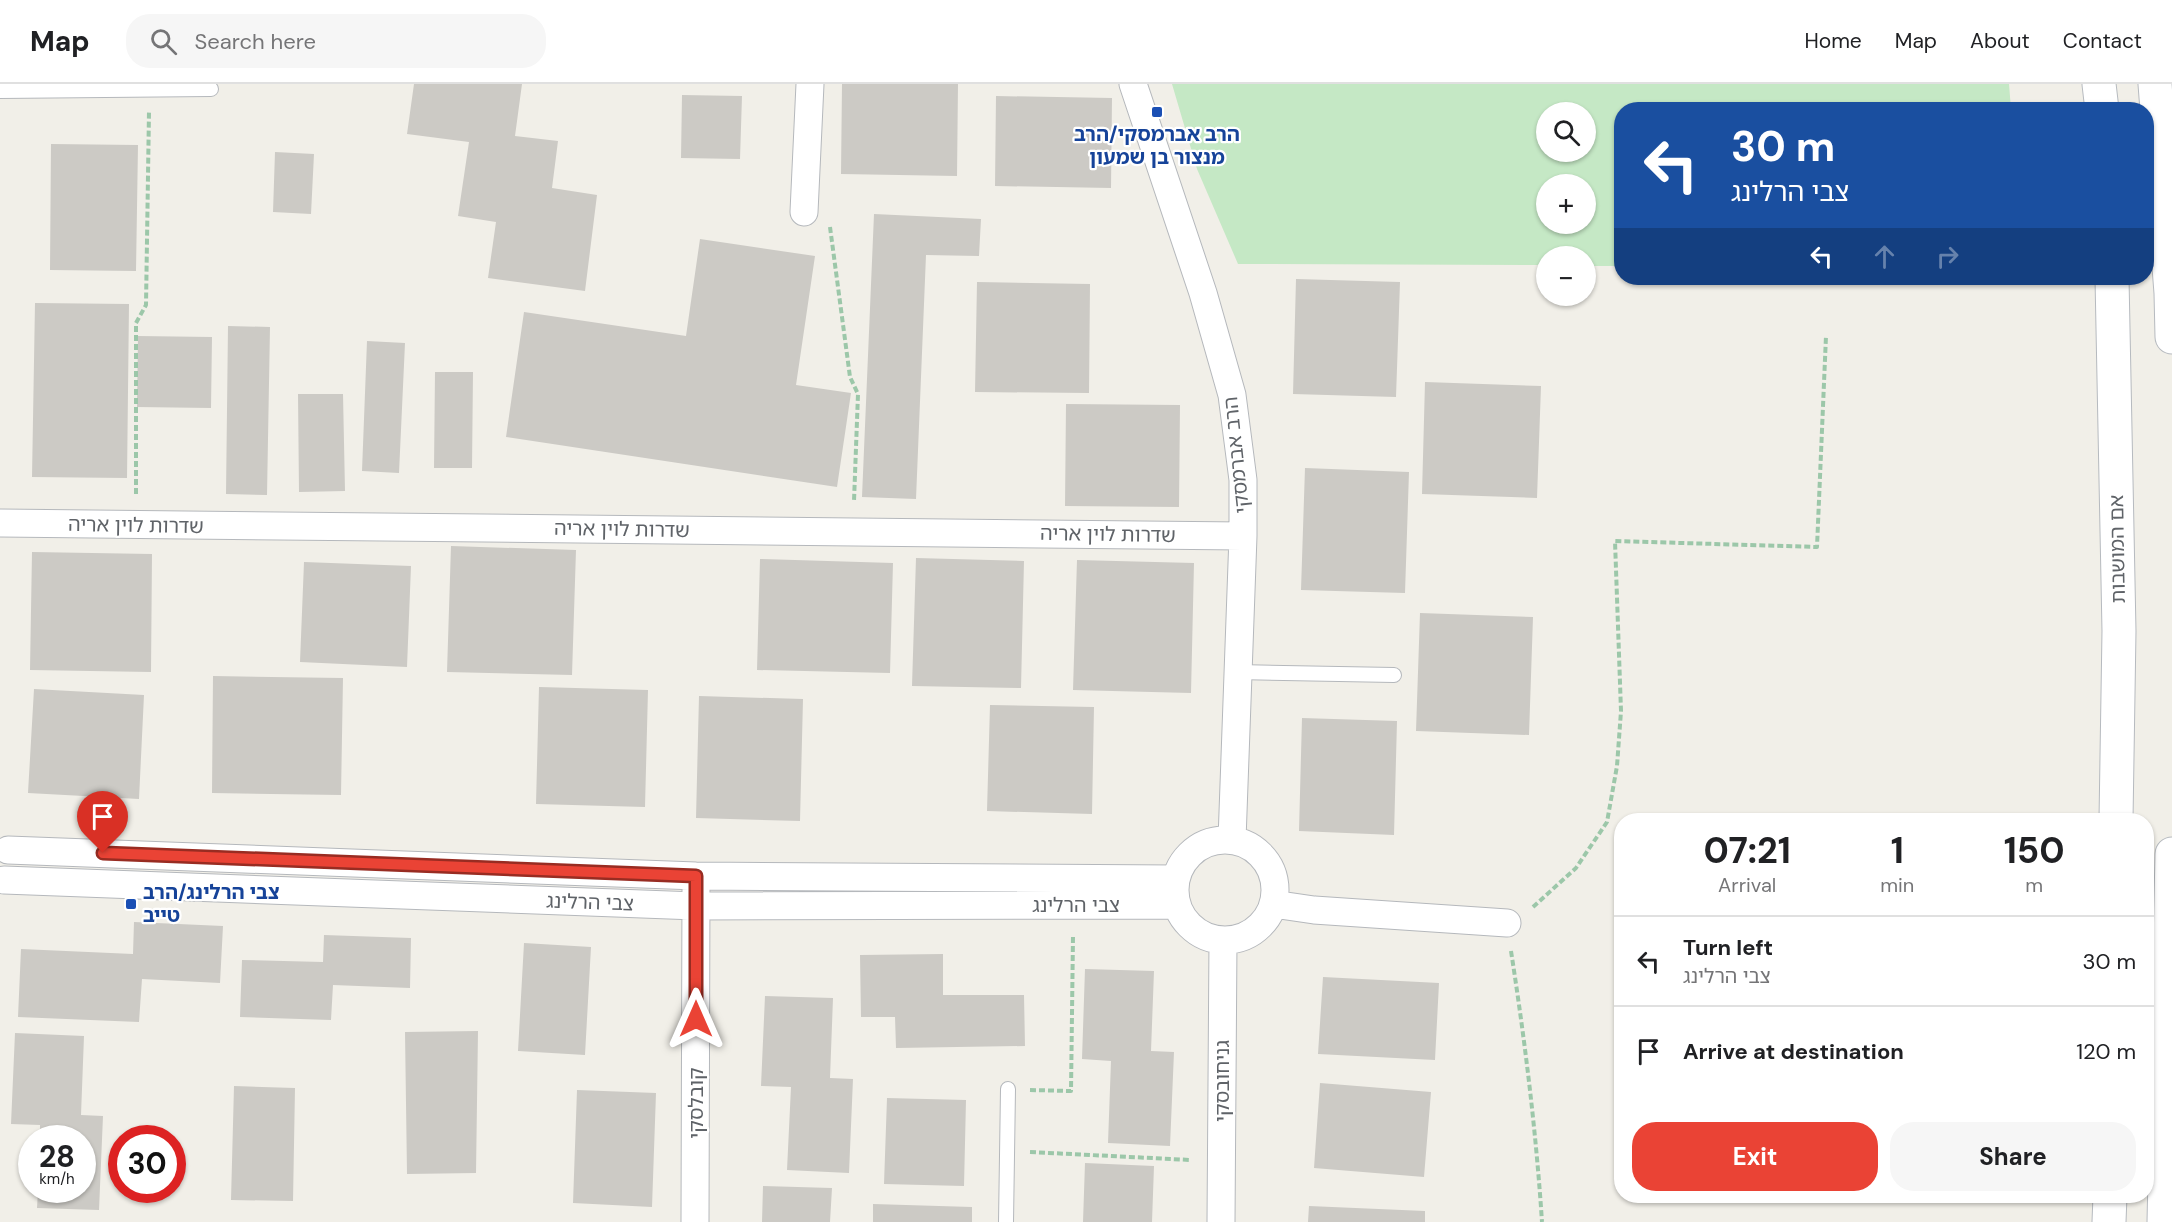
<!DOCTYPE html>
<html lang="en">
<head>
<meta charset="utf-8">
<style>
	:root { --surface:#fff; --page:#f6f6f6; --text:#202124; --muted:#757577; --line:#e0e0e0; --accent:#ea4335 }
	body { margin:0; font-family:"DM Sans","Noto Sans Hebrew",sans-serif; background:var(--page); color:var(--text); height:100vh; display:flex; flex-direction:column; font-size:22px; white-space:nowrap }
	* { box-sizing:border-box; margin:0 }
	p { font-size:20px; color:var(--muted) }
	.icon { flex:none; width:33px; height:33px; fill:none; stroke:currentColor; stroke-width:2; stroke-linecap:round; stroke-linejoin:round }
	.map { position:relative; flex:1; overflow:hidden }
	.sheet { position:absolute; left:1614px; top:729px; width:540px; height:390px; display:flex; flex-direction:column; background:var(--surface); border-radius:24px; box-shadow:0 2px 4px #0004 }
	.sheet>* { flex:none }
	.hud { position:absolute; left:1614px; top:18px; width:540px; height:183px; border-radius:24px; box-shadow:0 2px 4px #0004; background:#1a4fa0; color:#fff; overflow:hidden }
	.controls { position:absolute; left:1536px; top:18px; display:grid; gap:12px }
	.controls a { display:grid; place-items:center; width:60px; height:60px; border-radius:50%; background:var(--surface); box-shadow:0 2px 4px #0004; font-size:30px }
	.speed { position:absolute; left:18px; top:1041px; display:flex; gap:12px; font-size:30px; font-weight:700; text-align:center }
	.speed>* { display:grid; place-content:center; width:78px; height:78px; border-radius:50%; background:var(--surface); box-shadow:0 2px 4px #0004; line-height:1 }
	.speed small { font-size:15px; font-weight:400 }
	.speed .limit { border:9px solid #d22; background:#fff; color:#111 }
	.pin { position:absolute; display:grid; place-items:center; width:51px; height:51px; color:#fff; margin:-62px -26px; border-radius:50% 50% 50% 0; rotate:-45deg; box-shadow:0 0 6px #0007 }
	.pin .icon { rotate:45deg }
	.me { position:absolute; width:66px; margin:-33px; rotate:0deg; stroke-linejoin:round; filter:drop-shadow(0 0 4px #0008) }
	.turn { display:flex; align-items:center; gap:21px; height:126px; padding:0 18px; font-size:27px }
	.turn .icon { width:78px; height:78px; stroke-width:2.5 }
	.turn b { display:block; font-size:42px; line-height:51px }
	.lanes { display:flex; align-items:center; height:57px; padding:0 18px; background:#0003; justify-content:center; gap:30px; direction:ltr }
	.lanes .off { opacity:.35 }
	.eta { display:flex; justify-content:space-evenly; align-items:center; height:102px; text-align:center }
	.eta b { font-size:36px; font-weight:700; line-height:42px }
	.primary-button { display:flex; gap:12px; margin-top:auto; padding:12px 18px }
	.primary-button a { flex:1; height:69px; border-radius:24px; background:var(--accent); color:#fff; font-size:24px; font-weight:700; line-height:69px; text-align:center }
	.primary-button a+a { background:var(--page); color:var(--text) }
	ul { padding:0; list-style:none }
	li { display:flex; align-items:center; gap:18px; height:90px; padding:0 18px; border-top:2px solid var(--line) }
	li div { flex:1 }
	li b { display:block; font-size:22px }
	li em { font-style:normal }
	header { display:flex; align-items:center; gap:36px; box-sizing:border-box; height:84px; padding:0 30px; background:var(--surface); border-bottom:2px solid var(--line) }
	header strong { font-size:28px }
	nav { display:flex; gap:33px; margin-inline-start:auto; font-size:21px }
	.search { width:420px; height:54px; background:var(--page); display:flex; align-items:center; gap:15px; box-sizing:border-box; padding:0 21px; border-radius:24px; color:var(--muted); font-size:22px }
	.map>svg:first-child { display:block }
	.green { fill:#c5e8c5; fill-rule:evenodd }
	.building { fill:#cccac5 }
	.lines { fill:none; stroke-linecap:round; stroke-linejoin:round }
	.service-casing { stroke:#b5b8bc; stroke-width:16 }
	.minor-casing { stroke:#b5b8bc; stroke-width:29 }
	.secondary-casing { stroke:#b6babf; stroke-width:35 }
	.path { stroke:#9cc7a9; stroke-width:4; stroke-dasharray:6 3; stroke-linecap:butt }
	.service { stroke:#fff; stroke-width:14 }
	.minor { stroke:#fff; stroke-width:27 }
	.secondary { stroke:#fff; stroke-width:33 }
	.route-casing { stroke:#982c22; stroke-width:15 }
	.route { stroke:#ea4335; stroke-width:10 }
	.transit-dot { fill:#1a4fb4; stroke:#fff; stroke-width:2 }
	.labels { text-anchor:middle; stroke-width:4.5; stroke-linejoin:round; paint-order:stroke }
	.transit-label { font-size:20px; font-weight:bold; fill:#164399; stroke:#fff }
	.street-label { font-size:20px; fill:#5f6368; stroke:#fff }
</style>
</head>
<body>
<header>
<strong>Map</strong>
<div class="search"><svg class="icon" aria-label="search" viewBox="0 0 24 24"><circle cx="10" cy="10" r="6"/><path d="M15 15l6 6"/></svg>Search here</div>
<nav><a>Home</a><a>Map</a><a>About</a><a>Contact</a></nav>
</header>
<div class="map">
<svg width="2172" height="1138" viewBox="0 0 2172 1138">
	<rect width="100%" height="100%" fill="#f1efe8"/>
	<path class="green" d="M1172,0H2009L2011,25L1622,26L1621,182H1586V172H1546V181L1238,180L1197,85ZM1546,28H1586V68H1546ZM1546,100H1586V140H1546Z"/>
	<path class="building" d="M414,0H522L515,52L558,57L552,104L597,111L585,207L488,194L496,138L458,132L469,58L407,50Z
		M842,0H958L957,92L841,90Z
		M682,11L742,12L740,75L681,74Z
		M996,12L1112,14L1111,104L995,102Z
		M51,60L138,61L136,187L50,186Z
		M275,68L314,70L311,130L273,128Z
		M874,130L981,135L979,172L926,171L916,415L862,413Z
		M700,155L815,172L796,301L851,309L837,403L506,353L524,228L686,252Z
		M1296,195L1400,198L1396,313L1293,310Z
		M977,198L1090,200L1089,309L975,308Z
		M35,219L129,220L127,394L32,393Z
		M228,242L270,243L267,411L226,410Z
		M138,252L212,253L211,324L137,323Z
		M367,257L405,259L399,389L362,387Z
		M435,288H473L472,384H434Z
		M1425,298L1541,302L1537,414L1422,410Z
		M298,310H343L345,407L299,408Z
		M1066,320L1180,321L1179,423L1065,422Z
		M1305,384L1409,388L1405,509L1301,506Z
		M451,462L576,466L572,591L447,588Z
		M32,468L152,470L151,588L30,586Z
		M916,474L1024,477L1021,604L912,602Z
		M760,475L893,479L890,589L757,586Z
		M1077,476L1194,479L1191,609L1073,606Z
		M304,478L411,482L407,583L300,578Z
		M1420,529L1533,533L1529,651L1416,647Z
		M213,592L343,594L341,711L212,709Z
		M539,603L648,606L645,723L536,720Z
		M34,605L144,611L139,715L28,709Z
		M699,612L803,615L800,737L696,734Z
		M990,621L1094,623L1092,730L987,727Z
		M1302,634L1397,637L1394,751L1299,747Z
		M134,838L223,842L220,899L142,895L139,938L18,933L21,865L133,870Z
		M324,851L411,854L410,904L333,901L331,936L240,933L242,876L323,878Z
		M524,859L591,863L585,971L518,967Z
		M943,870V911H1024L1025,962L896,964L895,933H861L860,871Z
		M1085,885L1154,887L1151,967L1174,968L1170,1062L1108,1059L1111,977L1082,975Z
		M1323,893L1439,899L1435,976L1318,970Z
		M765,912L833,914L830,994L853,995L849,1089L787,1086L791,1003L761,1002Z
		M478,947L476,1089L407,1090L405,948Z
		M15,949L84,952L81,1031L103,1032L99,1126L37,1124L38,1106H82V1054H40V1041L11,1040Z
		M1320,999L1431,1008L1424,1093L1314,1084Z
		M234,1002L295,1004L293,1117L231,1116Z
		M577,1006L656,1009L652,1123L573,1119Z
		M887,1014L966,1016L964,1102L884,1100Z
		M1085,1079L1154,1082L1152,1138H1083Z
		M763,1102L832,1104L830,1138H762Z
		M873,1120L972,1123V1138H873Z
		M1309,1122L1425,1127V1138H1308Z"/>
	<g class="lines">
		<g class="service-casing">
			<path id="service" d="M0,7L211,5
				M1237,588L1394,591
				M1006,1138L1008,1005"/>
		</g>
		<g class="minor-casing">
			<path id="minor" d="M1133,0L1203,209L1232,311L1243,396V452L1232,756
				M804,128L810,0
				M0,439L1243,452
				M1175 806a50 50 0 1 1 100 0a50 50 0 1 1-100 0Z
				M8,766L696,792L1175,795
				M4,796L696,822L1177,821
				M1273,820L1314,826L1507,839
				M695,1138L696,803
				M1221,1138L1223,857"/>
		</g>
		<g class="secondary-casing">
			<path id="secondary" d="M2099,0L2102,26
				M2155,0L2171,209L2172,253
				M2112,194L2119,547L2116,736
				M2109,1138L2110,1112
				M2164,1138L2172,770"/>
		</g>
		<path class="path" d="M830,143L850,293L858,310L854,417
			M136,410V239L146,221L149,27
			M1533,823L1576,784L1607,738L1617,682L1621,627L1615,457L1817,463L1826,252
			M1511,867C1525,957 1536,1047 1542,1138
			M1030,1006L1071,1007L1073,852
			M1030,1068L1191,1076"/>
		<use href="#service" class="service"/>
		<use href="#minor" class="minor"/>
		<use href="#secondary" class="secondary"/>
	</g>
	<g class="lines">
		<g class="route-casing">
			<path id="route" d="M103,769L696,792V935"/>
		</g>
		<use href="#route" class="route"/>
	</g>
	<g class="transit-dot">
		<rect x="1151" y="22" width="12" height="12" rx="3"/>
		<rect x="125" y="814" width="12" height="12" rx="3"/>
	</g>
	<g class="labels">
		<g class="transit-label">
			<text x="1157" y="57">הרב אברמסקי/הרב<tspan x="1157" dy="23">מנצור בן שמעון</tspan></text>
			<text x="143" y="815" text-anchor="start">צבי הרלינג/הרב<tspan x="143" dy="23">טייב</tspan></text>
		</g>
		<g class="street-label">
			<text transform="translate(1236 371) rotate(-96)" y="7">הרב אברמסקי</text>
			<text transform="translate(136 441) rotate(1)" y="7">שדרות לוין אריה</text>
			<text transform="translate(622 445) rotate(1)" y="7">שדרות לוין אריה</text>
			<text transform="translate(1108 450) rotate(1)" y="7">שדרות לוין אריה</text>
			<text transform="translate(2117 465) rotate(-91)" y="7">אם המושבות</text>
			<text transform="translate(590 818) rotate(2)" y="7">צבי הרלינג</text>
			<text x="1076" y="828">צבי הרלינג</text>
			<text transform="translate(1222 997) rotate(-90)" y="7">גניחובסקי</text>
			<text transform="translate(696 1019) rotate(-90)" y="7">קובלסקי</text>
		</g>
	</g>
</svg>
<div class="controls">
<a><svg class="icon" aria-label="search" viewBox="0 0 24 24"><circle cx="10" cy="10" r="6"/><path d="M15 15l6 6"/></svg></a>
<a>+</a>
<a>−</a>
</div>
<div class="speed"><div>28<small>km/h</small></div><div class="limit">30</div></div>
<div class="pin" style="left:103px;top:769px;background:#d93025"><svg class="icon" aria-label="arrive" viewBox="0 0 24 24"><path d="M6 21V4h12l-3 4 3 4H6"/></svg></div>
<svg class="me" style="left:696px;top:935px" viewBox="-20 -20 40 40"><path d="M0-17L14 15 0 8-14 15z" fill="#ea4335" stroke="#fff" stroke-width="4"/></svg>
<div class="hud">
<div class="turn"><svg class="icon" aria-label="left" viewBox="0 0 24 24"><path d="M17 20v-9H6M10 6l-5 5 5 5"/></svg><div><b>30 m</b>צבי הרלינג</div></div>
<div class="lanes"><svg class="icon" aria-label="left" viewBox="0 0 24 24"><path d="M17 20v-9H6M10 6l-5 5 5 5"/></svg><svg class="icon off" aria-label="ahead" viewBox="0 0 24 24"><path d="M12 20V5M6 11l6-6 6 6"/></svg><svg class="icon off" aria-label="right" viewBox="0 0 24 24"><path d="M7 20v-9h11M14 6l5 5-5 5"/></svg></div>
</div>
<section class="sheet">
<div class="eta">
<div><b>07:21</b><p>Arrival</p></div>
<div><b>1</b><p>min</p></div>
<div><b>150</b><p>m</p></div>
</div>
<ul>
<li><svg class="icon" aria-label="left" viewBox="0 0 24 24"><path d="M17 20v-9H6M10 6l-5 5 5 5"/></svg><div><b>Turn left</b><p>צבי הרלינג</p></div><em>30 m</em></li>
<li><svg class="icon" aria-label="arrive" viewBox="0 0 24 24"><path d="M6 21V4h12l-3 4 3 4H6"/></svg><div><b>Arrive at destination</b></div><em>120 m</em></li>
</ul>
<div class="primary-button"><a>Exit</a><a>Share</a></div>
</section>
</div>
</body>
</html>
